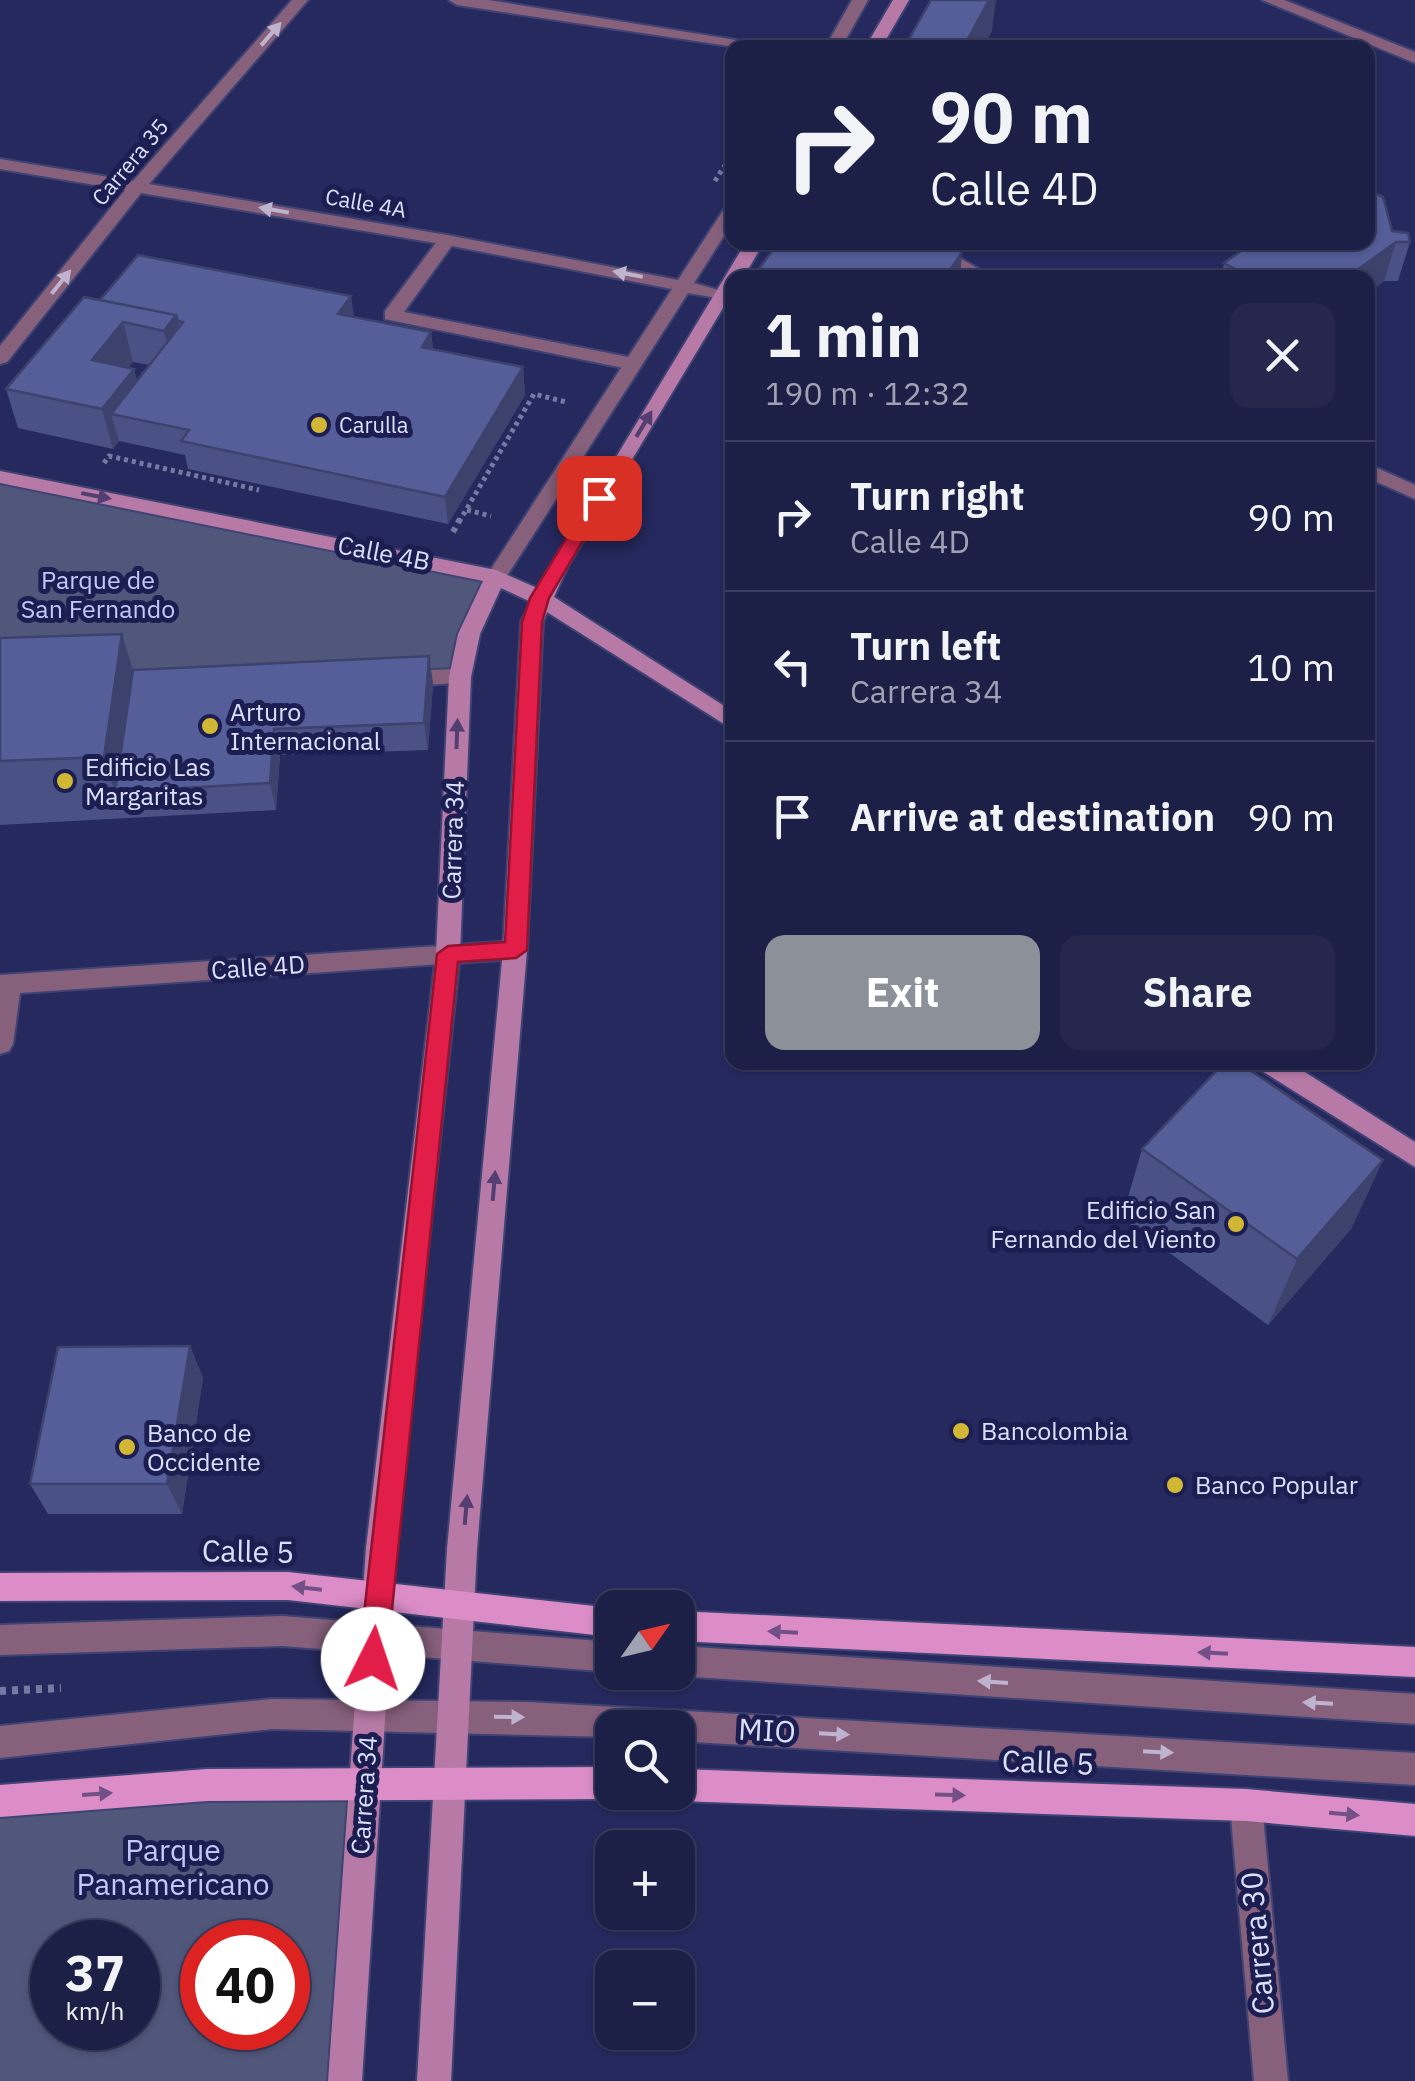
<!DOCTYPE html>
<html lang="en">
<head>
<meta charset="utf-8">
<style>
	:root { --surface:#1c1f46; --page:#25274d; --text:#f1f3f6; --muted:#a0a2b3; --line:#3a3d5f; --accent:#8c9099 }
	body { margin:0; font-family:"IBM Plex Sans",sans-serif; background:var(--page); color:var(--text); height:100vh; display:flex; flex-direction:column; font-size:38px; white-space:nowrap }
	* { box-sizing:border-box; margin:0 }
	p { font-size:32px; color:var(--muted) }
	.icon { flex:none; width:55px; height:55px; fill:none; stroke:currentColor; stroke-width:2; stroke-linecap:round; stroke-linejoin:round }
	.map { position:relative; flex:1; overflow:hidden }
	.side { position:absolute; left:725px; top:270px; width:650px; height:800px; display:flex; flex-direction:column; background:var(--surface); border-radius:20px; box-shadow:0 2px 8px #0004,0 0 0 2px var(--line) }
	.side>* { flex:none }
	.guide { position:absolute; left:725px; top:40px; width:650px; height:210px; border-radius:20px; box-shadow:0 2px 8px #0004,0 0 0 2px var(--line); background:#1c1f46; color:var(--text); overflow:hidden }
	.needle { width:65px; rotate:56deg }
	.controls { position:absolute; left:595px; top:1590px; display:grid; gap:20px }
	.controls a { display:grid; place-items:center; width:100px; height:100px; border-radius:20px; background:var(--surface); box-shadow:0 2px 8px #0004,0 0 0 2px var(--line); font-size:50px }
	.speed { position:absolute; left:30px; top:1920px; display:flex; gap:20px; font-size:50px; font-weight:700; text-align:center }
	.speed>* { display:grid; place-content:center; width:130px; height:130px; border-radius:50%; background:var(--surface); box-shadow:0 2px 8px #0004,0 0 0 2px var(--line); line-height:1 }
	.speed small { font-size:25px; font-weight:400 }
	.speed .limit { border:15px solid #d22; background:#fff; color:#111 }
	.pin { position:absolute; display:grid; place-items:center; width:85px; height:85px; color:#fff; margin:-42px; border-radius:20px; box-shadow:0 5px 15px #0006 }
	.me { position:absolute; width:110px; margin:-55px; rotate:4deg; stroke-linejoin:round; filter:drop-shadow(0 0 8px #0008) }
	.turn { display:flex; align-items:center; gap:35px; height:210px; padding:0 40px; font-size:45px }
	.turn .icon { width:130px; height:130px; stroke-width:2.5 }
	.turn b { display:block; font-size:70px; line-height:85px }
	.round { display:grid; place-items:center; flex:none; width:105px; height:105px; border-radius:20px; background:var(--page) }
	.summary { display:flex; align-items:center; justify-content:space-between; height:170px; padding:0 40px }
	h1 { font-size:60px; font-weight:800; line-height:75px }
	.button { display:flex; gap:20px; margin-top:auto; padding:20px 40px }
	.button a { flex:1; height:115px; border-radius:20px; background:var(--accent); color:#fff; font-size:40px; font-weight:800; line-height:115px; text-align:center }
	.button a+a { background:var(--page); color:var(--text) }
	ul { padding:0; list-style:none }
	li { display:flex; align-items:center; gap:30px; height:150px; padding:0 40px; border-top:2px solid var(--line) }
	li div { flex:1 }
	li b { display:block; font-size:38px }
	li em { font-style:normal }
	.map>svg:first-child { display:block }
	.green { fill:#51577b; fill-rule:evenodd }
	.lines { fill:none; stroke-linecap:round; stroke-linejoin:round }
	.lane-casing { stroke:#3e4374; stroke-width:4 }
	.street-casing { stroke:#3e4374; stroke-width:4 }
	.secondary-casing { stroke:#3e4374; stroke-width:4 }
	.primary-casing { stroke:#3e4374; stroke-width:4 }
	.path-far2 { stroke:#757aa3; stroke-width:5; stroke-dasharray:4 4; stroke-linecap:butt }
	.path-far1 { stroke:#757aa3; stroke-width:6; stroke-dasharray:5 5; stroke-linecap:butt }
	.path { stroke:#757aa3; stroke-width:8; stroke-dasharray:6 6; stroke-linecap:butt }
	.lane { fill:#87607c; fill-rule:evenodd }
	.street { fill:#87607c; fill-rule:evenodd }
	.secondary { fill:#b77aa7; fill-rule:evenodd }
	.primary { fill:#dc8dc8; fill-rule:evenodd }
	.wall { fill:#4a5184; fill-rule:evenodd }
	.shaded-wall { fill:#3c426b }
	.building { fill:#565e99; stroke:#3c426b; stroke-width:2.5 }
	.oneway { fill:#beb4cf }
	.oneway2 { fill:#523e70 }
	.oneway3 { fill:#725087 }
	.route { fill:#e11d48; stroke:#92132f; stroke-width:2.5 }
	.poi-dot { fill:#d2b735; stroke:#1c1e52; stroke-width:4 }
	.labels { text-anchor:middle; stroke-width:10; stroke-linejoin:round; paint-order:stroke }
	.far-street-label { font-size:22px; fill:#dbe1fc; stroke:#1c1e52 }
	.far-poi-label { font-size:22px; fill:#dbe1fc; stroke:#1c1e52; text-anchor:start }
	.street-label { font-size:25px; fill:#dbe1fc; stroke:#1c1e52 }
	.park-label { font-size:25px; fill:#c0c9fa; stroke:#1c1e52 }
	.poi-label { font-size:25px; fill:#dbe1fc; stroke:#1c1e52; text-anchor:start }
	.near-street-label { font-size:30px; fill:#dbe1fc; stroke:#1c1e52 }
	.near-park-label { font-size:30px; fill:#c0c9fa; stroke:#1c1e52 }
</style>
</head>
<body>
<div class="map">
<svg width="1415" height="2081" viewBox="0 0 1415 2081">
	<rect width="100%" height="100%" fill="#25295e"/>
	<path class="green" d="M0,477L496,577L460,677L0,695Z
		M365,1783L345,2081H0V1801ZM52,1942H138V2028H52ZM202,1942H288V2028H202Z"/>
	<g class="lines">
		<g class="lane-casing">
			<path id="lane" d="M447,235L456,240L404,312L633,358L642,364L633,370L385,319V311L441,236Z
				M282,1616L612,1642V1672L282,1646L0,1655V1625Z
				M678,1646L1415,1694V1724L678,1676L669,1672H678Z
				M272,1699L528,1702L1415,1753V1785L678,1741V1728H612V1737L272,1729L0,1758V1726Z"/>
		</g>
		<g class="street-casing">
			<path id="street" d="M292,0H308L149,184L447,235L678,280L726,206L732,205V223L694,283L732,294L723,299L688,293L503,582H489L486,577L672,289L447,245L141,193L7,362L0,364V346L125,190L0,169V159L133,181Z
				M449,0H488L785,48H742L457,5Z
				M852,0H868L841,48H825Z
				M1262,0H1284L1415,52V63Z
				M907,242H931L995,278H971Z
				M1368,464L1415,485V499L1368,478Z
				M460,669L468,672L471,677L468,682L400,687L389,679L400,671Z
				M515,941L527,950L515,959L20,993L13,1044L9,1051L0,1054V975Z
				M1246,1789L1257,1794L1262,1805L1288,2081H1254L1230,1805L1235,1794Z"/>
		</g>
		<g class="secondary-casing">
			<path id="secondary" d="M893,0H909L881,48H865Z
				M746,242H764L743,278H732V293L568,566L554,597L732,711V729L547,612L543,622L527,950L477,1549L451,2081H417L447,1549L503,950L521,622L531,602L501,588L480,634L471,677L460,954L396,1548L362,2081H328L366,1548L436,954L449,677L458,634L483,581L0,483V471L496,570L537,588Z
				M1256,1062H1289L1415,1142V1167L1259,1069Z"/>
		</g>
		<g class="primary-casing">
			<path id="primary" d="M288,1572L612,1608V1637L288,1600L0,1601V1573Z
				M678,1611L1415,1647V1677L678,1641Z
				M612,1767V1792H624L612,1799L207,1801L0,1817V1785L207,1769Z
				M678,1769L1246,1789L1415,1804V1836L1246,1821L678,1801L665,1792H678Z"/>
		</g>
		<path class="path-far2" d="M715,181L732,154
			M104,463L109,456L259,490
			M467,510L491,516
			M459,522L534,394L566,402"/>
		<path class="path-far1" d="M453,532L460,519"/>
		<path class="path" d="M0,1691L61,1688"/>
		<use href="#lane" class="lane"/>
		<use href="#street" class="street"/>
		<use href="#secondary" class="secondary"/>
		<use href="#primary" class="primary"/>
	</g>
	<path class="wall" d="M1392,231L1410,242L1398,281H1384L1368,293V278H1221L1224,263Z
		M100,300L354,317L431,332L433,349L523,367L525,395L448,524L188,469L185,455L119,441L113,449L18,428L6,389ZM133,362L149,365L137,381L134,369L128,368Z
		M122,634L133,670L429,656L433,684L428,750L280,755L276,810L0,825V638Z
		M1142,1149L1383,1160L1351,1229L1268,1325L1122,1218Z
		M190,1346L203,1378L182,1514H48L30,1484Z"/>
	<path class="shaded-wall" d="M989,0H996L992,31L983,48H963Z
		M1396,242L1384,281L1368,293V278H1346Z
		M962,252L960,278H945Z
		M351,296L355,323L338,314Z
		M176,315L185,355L174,370L164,331Z
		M123,322L133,362L103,400L92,360Z
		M431,332L434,360L422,347Z
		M523,367L525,395L448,524L445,497Z
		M134,369L144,408L111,414L119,441L113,449L102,409Z
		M122,634L141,697L115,792L104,757Z
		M429,656L433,684L428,750L424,723Z
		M274,729L280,755L276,810L270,783Z
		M1383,1160L1351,1229L1268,1325L1297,1259Z
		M190,1346L203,1378L182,1514L167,1484Z"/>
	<path class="building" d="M931,0H989L963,48H904Z
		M1368,190L1383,197L1392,231L1408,233L1410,242H1396L1346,278H1252L1224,263L1254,242H1368Z
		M779,242H938L962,252L945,278H752Z
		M138,255L351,296L338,314L431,332L422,347L523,367L445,497L181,441L189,430L111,414L183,322L178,321L176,315L100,300Z
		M84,297L176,315L164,331L123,322L92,360L134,369L102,409L6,389Z
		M122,634L104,757L0,761V638Z
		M429,656L424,723L274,729L270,783L115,792L133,670Z
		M1225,1062H1238L1383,1160L1297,1259L1142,1149Z
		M190,1346L167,1484H30L58,1347Z"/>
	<defs><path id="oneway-solid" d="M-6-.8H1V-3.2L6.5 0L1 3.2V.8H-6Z" transform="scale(2.5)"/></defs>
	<g class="oneway">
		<use href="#oneway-solid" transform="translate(271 34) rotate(-49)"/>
		<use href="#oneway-solid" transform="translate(274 210) rotate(-170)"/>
		<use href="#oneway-solid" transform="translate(628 274) rotate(-169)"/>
		<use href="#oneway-solid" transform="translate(61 282) rotate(-51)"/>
		<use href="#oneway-solid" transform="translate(993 1682) rotate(-176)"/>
		<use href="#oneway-solid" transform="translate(1318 1703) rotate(-177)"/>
		<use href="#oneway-solid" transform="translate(509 1717) rotate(1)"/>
		<use href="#oneway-solid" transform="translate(834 1734) rotate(3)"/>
		<use href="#oneway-solid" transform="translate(1158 1752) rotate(3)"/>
	</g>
	<g class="oneway2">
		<use href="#oneway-solid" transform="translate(644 424) rotate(-59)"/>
		<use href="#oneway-solid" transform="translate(96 496) rotate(11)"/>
		<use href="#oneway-solid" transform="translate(457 734) rotate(-88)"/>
		<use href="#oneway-solid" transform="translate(494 1186) rotate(-85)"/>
		<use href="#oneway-solid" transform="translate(466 1510) rotate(-85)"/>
	</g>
	<g class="oneway3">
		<use href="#oneway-solid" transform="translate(307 1588) rotate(-173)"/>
		<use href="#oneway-solid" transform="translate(783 1632) rotate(-177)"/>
		<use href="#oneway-solid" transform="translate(1213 1653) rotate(-177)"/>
		<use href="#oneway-solid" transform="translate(97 1794) rotate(-4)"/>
		<use href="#oneway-solid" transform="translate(950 1795) rotate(2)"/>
		<use href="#oneway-solid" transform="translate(1344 1814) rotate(5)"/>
	</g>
	<path class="route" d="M599,492L608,498L549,598L542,622L527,950L516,958L458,962L387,1659L383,1669L373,1673L363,1669L359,1659L437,954L448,946L505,942L522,622L530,598L593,494Z"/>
	<g class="poi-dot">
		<circle cx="319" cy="425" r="10"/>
		<circle cx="210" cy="726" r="10"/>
		<circle cx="65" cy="781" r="10"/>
		<circle cx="1236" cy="1224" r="10"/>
		<circle cx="961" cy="1431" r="10"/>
		<circle cx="127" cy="1447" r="10"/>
		<circle cx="1175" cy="1485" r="10"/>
	</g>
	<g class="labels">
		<g class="far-street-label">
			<text transform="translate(130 162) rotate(-50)" y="8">Carrera 35</text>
			<text transform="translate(366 203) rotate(10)" y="8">Calle 4A</text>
		</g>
		<g class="far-poi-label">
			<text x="339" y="433">Carulla</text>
		</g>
		<g class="street-label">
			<text transform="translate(384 553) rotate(11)" y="9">Calle 4B</text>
			<text transform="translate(453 840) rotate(-88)" y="9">Carrera 34</text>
			<text transform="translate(258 967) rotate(-4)" y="9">Calle 4D</text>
			<text transform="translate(364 1795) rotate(-86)" y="9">Carrera 34</text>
		</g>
		<g class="park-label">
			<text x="98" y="589">Parque de<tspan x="98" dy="29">San Fernando</tspan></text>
		</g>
		<g class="poi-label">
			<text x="230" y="721">Arturo<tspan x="230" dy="29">Internacional</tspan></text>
			<text x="85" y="776">Edificio Las<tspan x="85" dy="29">Margaritas</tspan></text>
			<text x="1216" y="1219" text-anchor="end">Edificio San<tspan x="1216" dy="29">Fernando del Viento</tspan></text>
			<text x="981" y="1440">Bancolombia</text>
			<text x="147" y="1442">Banco de<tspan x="147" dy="29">Occidente</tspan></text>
			<text x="1195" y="1494">Banco Popular</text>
		</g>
		<g class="near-street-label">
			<text transform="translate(248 1552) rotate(1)" y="10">Calle 5</text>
			<text transform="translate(767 1731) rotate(3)" y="10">MIO</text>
			<text transform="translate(1048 1763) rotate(2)" y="10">Calle 5</text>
			<text transform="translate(1258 1943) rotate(-95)" y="10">Carrera 30</text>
		</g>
		<g class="near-park-label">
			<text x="173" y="1861">Parque<tspan x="173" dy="34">Panamericano</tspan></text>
		</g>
	</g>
</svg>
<div class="controls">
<a><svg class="needle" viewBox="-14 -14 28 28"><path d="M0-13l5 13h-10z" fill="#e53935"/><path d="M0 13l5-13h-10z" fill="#a0a2b3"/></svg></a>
<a><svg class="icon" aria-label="search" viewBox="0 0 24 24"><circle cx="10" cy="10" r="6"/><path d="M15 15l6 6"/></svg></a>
<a>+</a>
<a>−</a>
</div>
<div class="speed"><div>37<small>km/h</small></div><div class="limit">40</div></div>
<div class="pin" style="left:599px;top:498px;background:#d93025"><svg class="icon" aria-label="arrive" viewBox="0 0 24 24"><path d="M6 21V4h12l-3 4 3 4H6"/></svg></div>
<svg class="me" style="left:373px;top:1659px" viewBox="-20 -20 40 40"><circle r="19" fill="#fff"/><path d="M0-13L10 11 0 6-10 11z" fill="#e11d48"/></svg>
<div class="guide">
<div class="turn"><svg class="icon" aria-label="right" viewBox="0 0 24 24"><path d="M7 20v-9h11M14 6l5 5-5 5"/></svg><div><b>90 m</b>Calle 4D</div></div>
</div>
<section class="side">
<div class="summary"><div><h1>1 min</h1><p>190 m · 12:32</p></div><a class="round"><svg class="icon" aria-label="close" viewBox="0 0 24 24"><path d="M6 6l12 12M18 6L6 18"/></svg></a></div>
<ul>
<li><svg class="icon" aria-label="right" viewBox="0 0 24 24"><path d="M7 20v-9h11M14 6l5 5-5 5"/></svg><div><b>Turn right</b><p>Calle 4D</p></div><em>90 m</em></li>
<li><svg class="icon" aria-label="left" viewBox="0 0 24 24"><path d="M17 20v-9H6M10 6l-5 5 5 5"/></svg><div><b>Turn left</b><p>Carrera 34</p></div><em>10 m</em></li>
<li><svg class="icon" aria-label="arrive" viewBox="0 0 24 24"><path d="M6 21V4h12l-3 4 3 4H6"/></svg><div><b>Arrive at destination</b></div><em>90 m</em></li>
</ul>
<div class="button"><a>Exit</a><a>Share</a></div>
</section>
</div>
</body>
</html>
